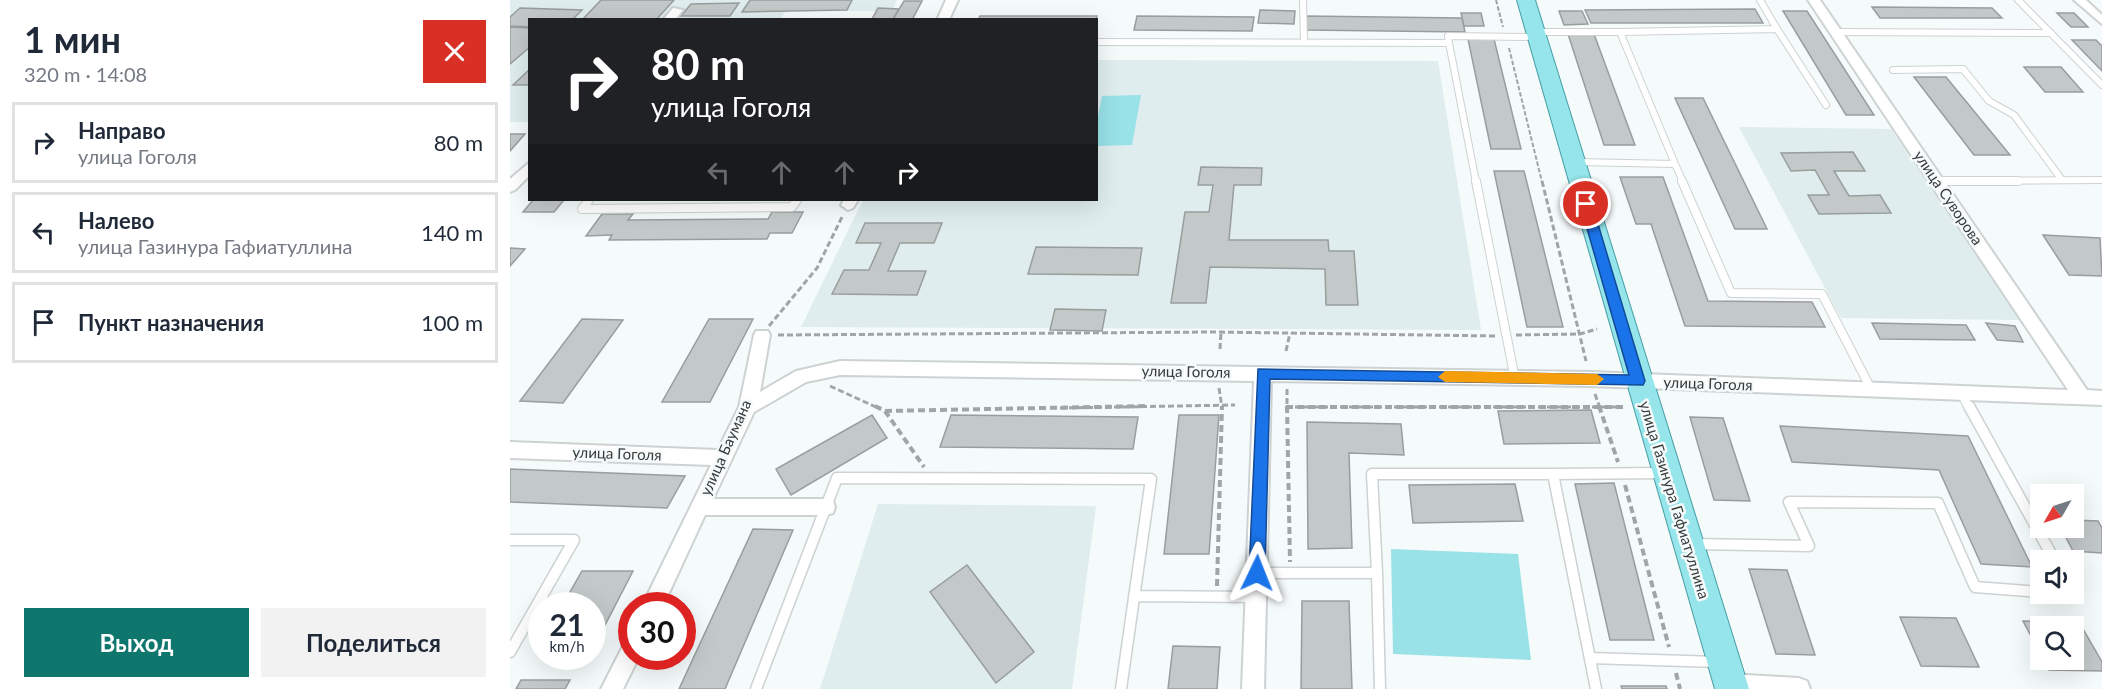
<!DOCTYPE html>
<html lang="ru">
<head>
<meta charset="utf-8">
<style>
	:root { --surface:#fff; --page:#f2f2f3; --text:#1f2937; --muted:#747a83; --line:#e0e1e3; --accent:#0f766e }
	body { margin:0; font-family:Lato,sans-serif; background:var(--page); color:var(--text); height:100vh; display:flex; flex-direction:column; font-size:22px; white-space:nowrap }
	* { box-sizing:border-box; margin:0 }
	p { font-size:20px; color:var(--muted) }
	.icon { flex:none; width:33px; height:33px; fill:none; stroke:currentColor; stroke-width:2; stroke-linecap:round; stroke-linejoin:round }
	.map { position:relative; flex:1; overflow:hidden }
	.details { display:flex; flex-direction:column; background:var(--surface); width:510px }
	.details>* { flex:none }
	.hud { position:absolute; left:18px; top:18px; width:570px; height:183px; border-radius:0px; box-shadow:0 6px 24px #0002; background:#202124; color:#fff; overflow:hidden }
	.needle { width:39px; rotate:231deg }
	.tools { position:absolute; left:1520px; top:484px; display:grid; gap:12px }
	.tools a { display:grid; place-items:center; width:54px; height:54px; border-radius:0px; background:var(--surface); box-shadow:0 6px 24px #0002; font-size:30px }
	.speed { position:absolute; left:18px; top:592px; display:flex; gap:12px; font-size:30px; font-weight:700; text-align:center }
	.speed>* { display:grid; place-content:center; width:78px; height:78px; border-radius:50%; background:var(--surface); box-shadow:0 6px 24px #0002; line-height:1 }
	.speed small { font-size:15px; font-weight:400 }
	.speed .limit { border:9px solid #d22; background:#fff; color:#111 }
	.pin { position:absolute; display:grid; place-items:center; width:51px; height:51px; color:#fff; margin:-26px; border:3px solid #fff; border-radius:50%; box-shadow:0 2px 6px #0007 }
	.me { position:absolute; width:66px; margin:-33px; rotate:2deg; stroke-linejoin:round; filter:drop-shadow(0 0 4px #0008) }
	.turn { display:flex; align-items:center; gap:21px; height:126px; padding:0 24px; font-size:27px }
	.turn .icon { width:78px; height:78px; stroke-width:2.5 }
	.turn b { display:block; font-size:42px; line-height:51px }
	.lanes { display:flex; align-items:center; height:57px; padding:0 24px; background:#0003; justify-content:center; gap:30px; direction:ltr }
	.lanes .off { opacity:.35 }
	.round { display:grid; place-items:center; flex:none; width:63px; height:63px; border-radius:0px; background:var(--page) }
	.head { display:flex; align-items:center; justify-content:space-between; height:102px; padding:0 24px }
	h1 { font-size:36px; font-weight:700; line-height:45px }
	.primary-button { display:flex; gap:12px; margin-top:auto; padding:12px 24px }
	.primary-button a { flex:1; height:69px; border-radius:0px; background:var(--accent); color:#fff; font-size:24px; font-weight:700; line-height:69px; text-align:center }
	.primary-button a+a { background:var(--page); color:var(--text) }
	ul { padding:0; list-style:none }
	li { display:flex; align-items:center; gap:18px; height:81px; margin:0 12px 9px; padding:0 12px; border:3px solid var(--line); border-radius:0px }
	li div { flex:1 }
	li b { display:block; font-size:22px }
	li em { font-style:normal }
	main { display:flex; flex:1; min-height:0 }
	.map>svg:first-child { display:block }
	.built { fill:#dfedee }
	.green { fill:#98e2e8 }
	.building { fill:#c3c8c8; stroke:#999d9e; stroke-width:1.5 }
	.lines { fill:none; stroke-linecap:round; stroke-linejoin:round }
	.lane-far2-casing { stroke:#cdd2d2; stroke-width:8 }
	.lane-far1-casing { stroke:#cdd2d2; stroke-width:10 }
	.lane-casing { stroke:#cdd2d2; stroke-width:13 }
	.street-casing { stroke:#cdd2d2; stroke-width:4 }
	.primary-casing { stroke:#479ea5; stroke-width:2 }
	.path-far2 { stroke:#a1a5a6; stroke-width:2; stroke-dasharray:4.5 2; stroke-linecap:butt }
	.path-far1 { stroke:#a1a5a6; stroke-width:3; stroke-dasharray:6 3; stroke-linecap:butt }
	.path { stroke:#a1a5a6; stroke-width:4; stroke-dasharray:7 4; stroke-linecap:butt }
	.lane-far2 { stroke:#fff; stroke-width:6 }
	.lane-far1 { stroke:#fff; stroke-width:8 }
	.lane { stroke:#fff; stroke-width:10 }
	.street { fill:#fff; fill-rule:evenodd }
	.primary { fill:#95e5eb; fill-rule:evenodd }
	.route { fill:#1a73e8; stroke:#114b97; stroke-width:1.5 }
	.slow { fill:#f59e0b }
	.labels { text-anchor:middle; stroke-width:5; stroke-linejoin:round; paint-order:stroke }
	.street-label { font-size:15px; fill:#383a3a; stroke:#f5fafb }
</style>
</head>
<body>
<main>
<section class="details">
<div class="head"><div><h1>1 мин</h1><p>320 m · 14:08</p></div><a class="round" style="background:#d93025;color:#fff"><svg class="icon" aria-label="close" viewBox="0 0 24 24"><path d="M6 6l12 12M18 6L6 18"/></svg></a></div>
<ul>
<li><svg class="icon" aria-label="right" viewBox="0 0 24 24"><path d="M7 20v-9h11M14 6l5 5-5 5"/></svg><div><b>Направо</b><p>улица Гоголя</p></div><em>80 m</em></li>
<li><svg class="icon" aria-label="left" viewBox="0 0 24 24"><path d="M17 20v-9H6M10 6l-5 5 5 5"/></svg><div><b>Налево</b><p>улица Газинура Гафиатуллина</p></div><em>140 m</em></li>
<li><svg class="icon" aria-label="arrive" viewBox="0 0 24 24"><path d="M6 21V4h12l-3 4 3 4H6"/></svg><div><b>Пункт назначения</b></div><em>100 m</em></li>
</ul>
<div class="primary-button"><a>Выход</a><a>Поделиться</a></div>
</section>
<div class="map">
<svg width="1592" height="689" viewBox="0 0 1592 689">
	<rect width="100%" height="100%" fill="#f5fafb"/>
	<path class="built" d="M0,0H387L382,11H276L270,19L20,20L19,122H0Z
		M587,60L928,61L971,330L291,327L353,200H586Z
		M1229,127L1381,129L1510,320L1331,318Z
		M368,504L586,506L562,689H310Z"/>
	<path class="green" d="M631,95L622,145L587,146V121L592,96Z
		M881,549L1008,554L1021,660L883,654Z"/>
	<path class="building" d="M91,0H164L146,20H72Z
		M240,0H342L337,10L232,12Z
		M394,1H412L402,20L383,19Z
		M229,3L220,16H171L181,4Z
		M1362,7L1482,8L1492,18H1370Z
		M10,8L72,10L62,20H20V27L0,26V17Z
		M368,8L389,9L383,19H362Z
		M1245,9L1253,23H1081L1075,10Z
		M750,10L785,11L784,24L748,23Z
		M1049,11H1072L1078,24L1054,25Z
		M1273,11H1297L1364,115H1336Z
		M951,13H971L974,26H954Z
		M1547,13H1564L1578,27H1561Z
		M470,16H587L586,20H468Z
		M627,16L744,17L742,31L624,30Z
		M795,16L952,18L955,32L794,30Z
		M0,27L20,28V47L0,64Z
		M1058,34H1084L1125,145H1094Z
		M958,39H984L1011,149H981Z
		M1562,40H1586L1592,46V71Z
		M1514,67H1551L1573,92H1535Z
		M20,69V85H3Z
		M1404,77H1436L1500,155H1464Z
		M1165,98H1193L1257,229H1225Z
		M0,134H15L0,151Z
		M1343,152L1355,171H1324L1339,196L1370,195L1381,213L1309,214L1298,195H1319L1305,170L1281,171L1271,153Z
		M691,167L752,168L751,185H724L719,240H818L819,251H844L848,305H816L815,269L700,267L696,303H661L675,212H699L703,185H688Z
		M984,171H1014L1053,327H1017Z
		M1110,177H1153L1198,301L1302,302L1315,327L1175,326L1141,224H1126Z
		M23,200H54L44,212H13Z
		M262,212H293L282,233H260L257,239L99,240L102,235L76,236L92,214H123L118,220L258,219Z
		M355,223H432L424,243H390L378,271H416L407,295L322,294L334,270H359L371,243H346Z
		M1533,235L1590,238L1592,276L1559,275Z
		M526,247L632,248L628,275L518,274Z
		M0,248L15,249L0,266Z
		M545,309L596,310L592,331L540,330Z
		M72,319L113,320L53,403L10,401Z
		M199,319H243L200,402H152Z
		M1362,323L1456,325L1465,340L1370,339Z
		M1476,323L1505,326L1513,342L1487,340Z
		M1081,410L1090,443L994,444L988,411Z
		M362,415L377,438L281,495L266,469Z
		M441,415L628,417L623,449L430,447Z
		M669,415H709L699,554H654Z
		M1180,417L1213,418L1240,501L1204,500Z
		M797,422L891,424L894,455L839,453L842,548L798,549Z
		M1270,426L1458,436L1522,567L1471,564L1429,470L1282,462Z
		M0,469L175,476L157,508L0,502Z
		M1104,483L1144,640H1100L1065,484Z
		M1005,484L1013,521L903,523L899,485Z
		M1563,520L1588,521L1592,528V553L1563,551L1551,528H1563Z
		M243,529L283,530L215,689H169Z
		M457,565L524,652L486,683L420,592Z
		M1239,569L1277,570L1305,655L1266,654Z
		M72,571H123L91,633H82V606H52Z
		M792,601H839L842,689H791Z
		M1390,617L1446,618L1469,667L1411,666Z
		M1513,621L1569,622L1592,662V671L1539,670L1534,660H1563V627H1530V653Z
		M663,646L710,647L707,689H658Z
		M11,680H60L55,689H6Z
		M1111,686H1156L1157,689H1112Z"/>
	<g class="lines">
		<g class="lane-far2-casing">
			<path id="lane-far2" d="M793,0L794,43
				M1508,0L1592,85
				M1267,29L1316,105
				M1026,32H1110L1165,164
				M1110,32L1267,29L1250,0
				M1326,32L1541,33
				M586,42L939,43L966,182
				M939,43L938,36L1026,37
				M1383,70L1453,69L1479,101L1504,115L1552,180
				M1067,162L1165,164L1173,182
				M1426,181L1592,180"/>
		</g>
		<g class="lane-far1-casing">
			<path id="lane-far1" d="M966,181L1005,379
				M1172,181L1221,293L1312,294L1361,389
				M1426,181H1508
				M79,200L72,209L282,207L287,200
				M1451,393L1459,408"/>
		</g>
		<g class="lane-casing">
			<path id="lane" d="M1459,406L1545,561
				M1043,474L1153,473
				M0,540H64L0,652
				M1183,544L1299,546L1279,502L1428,503L1465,587L1530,592
				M747,573H867L870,689
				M867,573L862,474H1043L1086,689
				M1548,594L1564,595L1563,593
				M624,596L746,597
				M1080,658L1208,662
				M246,689L327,478L641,479L611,689"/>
		</g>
		<g class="street-casing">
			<path id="street" d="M436,0H448L439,20H427Z
				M1298,0H1310L1577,390L1592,391V405L1080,386L761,381L754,689H732L744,381L330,375L296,382L244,412L203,499H316L323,501L325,507L323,513L316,515H195L153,606H132L201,465L0,458V442L208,450L229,407L244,335L246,331H258L260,335L250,392L286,371L330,361L1080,372L1558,390Z
				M1564,0H1576L1592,15V24Z
				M163,8L173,10L165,20H153Z
				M20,162V175L5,190L0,192V179Z
				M334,200H348L343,208L338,210L331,205Z
				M122,639V657H129L113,689H91L115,642Z
				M1220,674L1289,678L1297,681L1300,689H1211L1209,685L1212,677Z"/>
		</g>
		<g class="primary-casing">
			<path id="primary" d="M1007,0H1025L1239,689H1205Z"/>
		</g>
		<path class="path-far2" d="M986,0L993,27
			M999,48L1032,182"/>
		<path class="path-far1" d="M1032,181L1076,361
			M259,326L307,268L333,215
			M268,335L704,332L985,336
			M1006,335L1070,334L1087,329
			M710,349L711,332
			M776,351L780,333
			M320,386L368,408
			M709,388L712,408
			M777,389V408
			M1085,394L1090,408
			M776,407H1113
			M550,408L725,405"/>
		<path class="path" d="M365,406L375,411L414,467
			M777,406L780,562
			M1089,406L1108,462
			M776,407H1113
			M375,411L638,406
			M1115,485L1159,647
			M707,586L712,406
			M1166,673L1170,689"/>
		<use href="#lane-far2" class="lane-far2"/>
		<use href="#lane-far1" class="lane-far1"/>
		<use href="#lane" class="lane"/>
		<use href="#street" class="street"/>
		<use href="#primary" class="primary"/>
	</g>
	<path class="route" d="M1076,200L1082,204L1135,381L1133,385L760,379L755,573L753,579L747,581L741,579L739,573L748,369L1119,375L1070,204Z"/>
	<path class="slow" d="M935,371L1087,374L1094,379L1087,385L935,382L928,377Z"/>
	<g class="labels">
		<g class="street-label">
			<text transform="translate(1438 198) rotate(56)" y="5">улица Суворова</text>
			<text transform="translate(676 372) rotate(1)" y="5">улица Гоголя</text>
			<text transform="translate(1198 384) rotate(2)" y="5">улица Гоголя</text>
			<text transform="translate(216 448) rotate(-66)" y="5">улица Баумана</text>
			<text transform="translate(107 454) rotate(2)" y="5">улица Гоголя</text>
			<text transform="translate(1164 500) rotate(73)" y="5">улица Газинура Гафиатуллина</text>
		</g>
	</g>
</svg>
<div class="tools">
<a><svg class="needle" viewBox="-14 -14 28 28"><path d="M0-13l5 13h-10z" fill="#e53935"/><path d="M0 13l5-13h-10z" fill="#747a83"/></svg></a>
<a><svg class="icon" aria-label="sound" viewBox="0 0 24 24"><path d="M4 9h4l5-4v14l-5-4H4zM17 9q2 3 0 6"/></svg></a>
<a><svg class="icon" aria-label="search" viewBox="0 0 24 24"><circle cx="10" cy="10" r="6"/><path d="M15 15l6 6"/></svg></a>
</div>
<div class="speed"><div>21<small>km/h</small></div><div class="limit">30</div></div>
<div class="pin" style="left:1076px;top:204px;background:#d93025"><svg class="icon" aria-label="arrive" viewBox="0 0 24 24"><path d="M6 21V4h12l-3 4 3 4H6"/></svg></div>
<svg class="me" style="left:747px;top:573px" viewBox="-20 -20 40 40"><path d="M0-17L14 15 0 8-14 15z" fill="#1a73e8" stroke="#fff" stroke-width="4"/></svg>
<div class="hud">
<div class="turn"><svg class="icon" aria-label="right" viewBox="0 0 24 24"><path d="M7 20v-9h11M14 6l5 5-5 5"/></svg><div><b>80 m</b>улица Гоголя</div></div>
<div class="lanes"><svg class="icon off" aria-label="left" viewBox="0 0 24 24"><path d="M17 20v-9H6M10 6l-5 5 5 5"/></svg><svg class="icon off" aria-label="ahead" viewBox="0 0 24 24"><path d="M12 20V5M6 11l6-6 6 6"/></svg><svg class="icon off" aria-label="ahead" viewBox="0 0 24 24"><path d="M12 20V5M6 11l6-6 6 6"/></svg><svg class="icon" aria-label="right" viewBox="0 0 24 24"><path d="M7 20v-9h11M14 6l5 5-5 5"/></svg></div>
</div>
</div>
</main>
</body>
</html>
